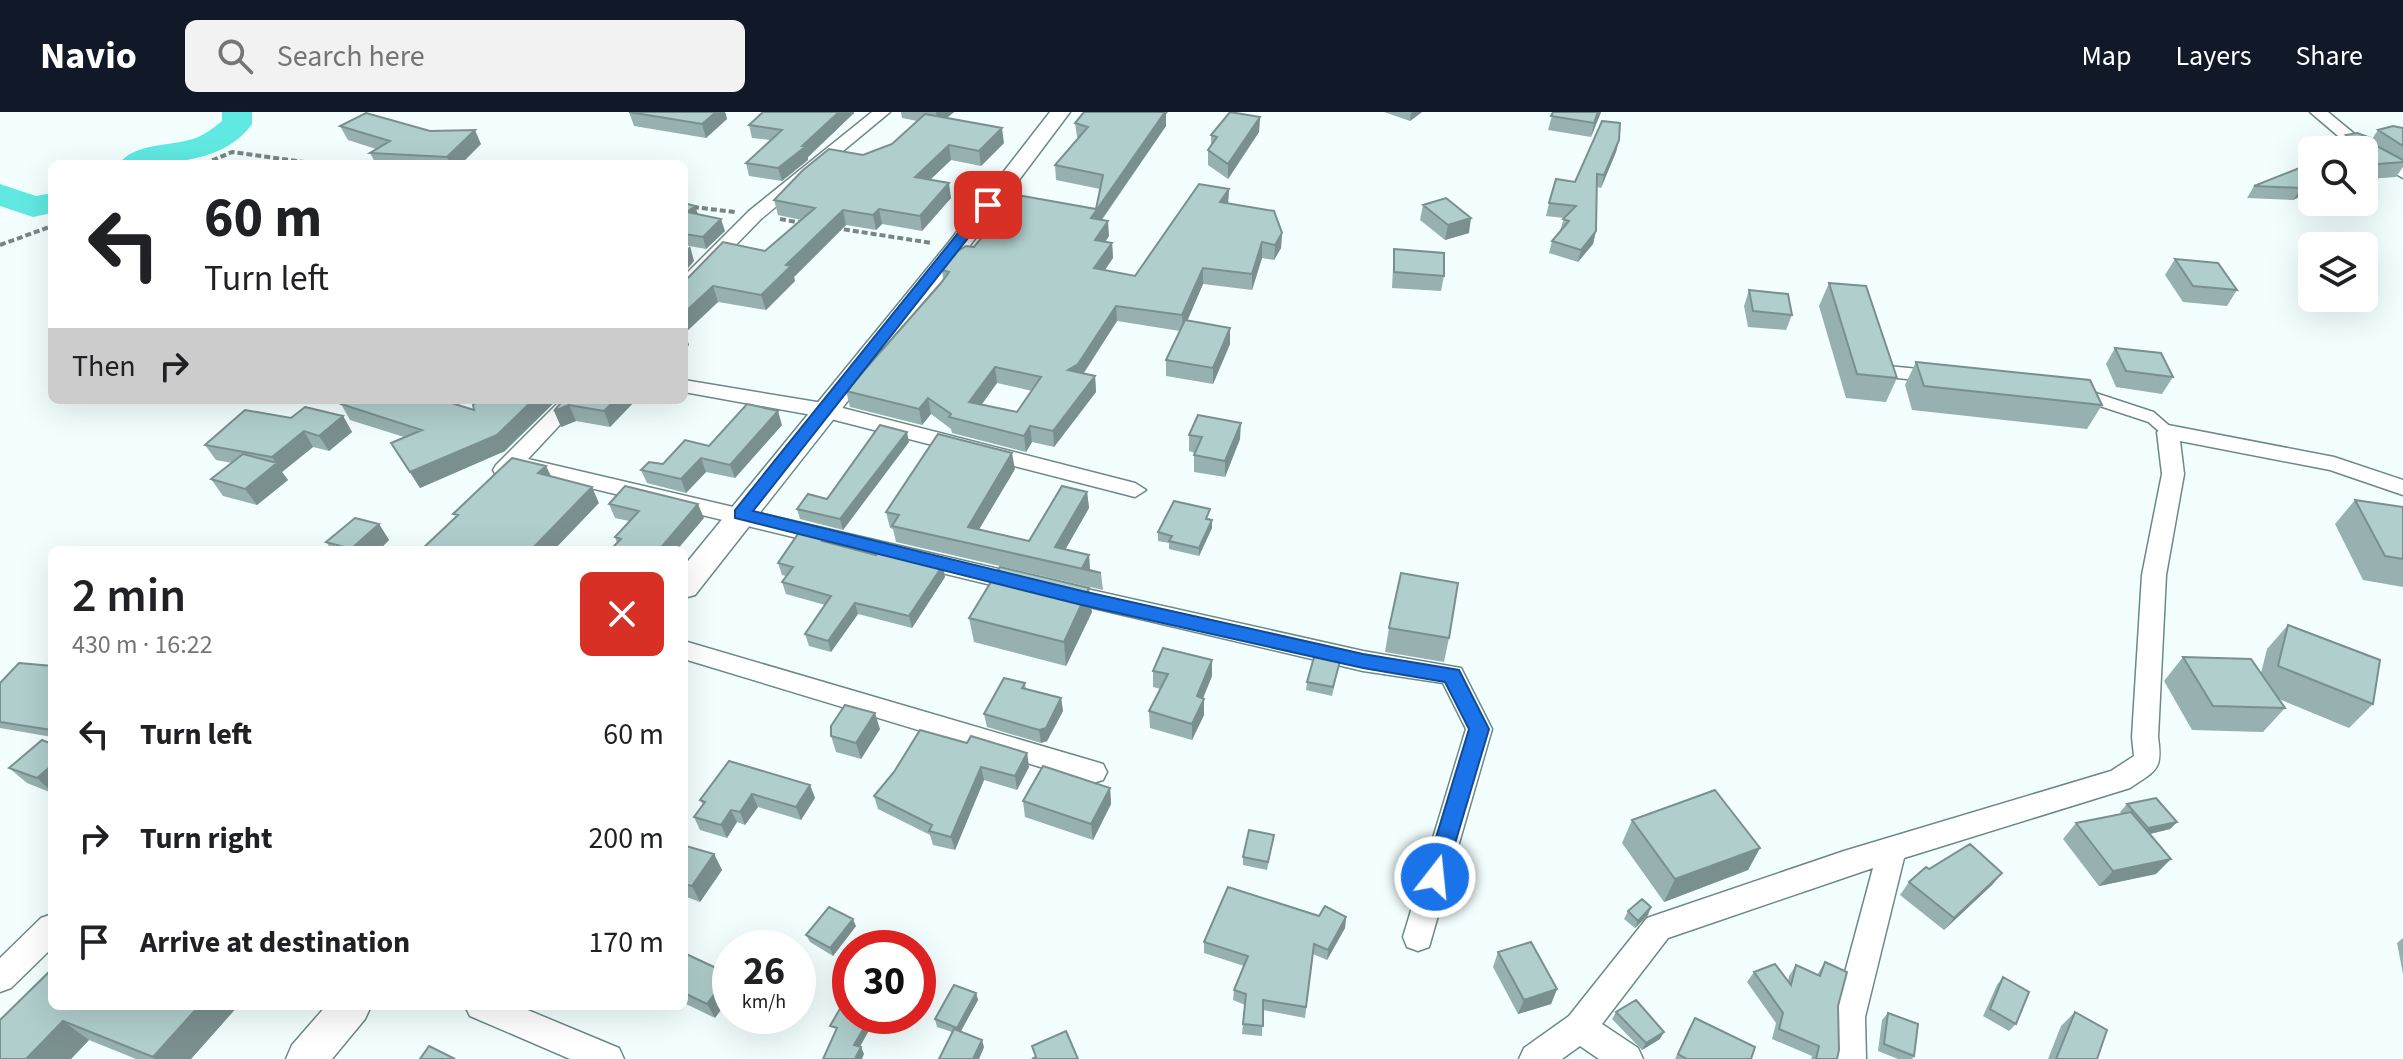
<!DOCTYPE html>
<html lang="en">
<head>
<meta charset="utf-8">
<style>
	:root { --surface:#fff; --page:#f2f2f2; --text:#202124; --muted:#757577; --accent:#111827 }
	body { margin:0; font-family:"Source Sans 3",sans-serif; background:var(--page); color:var(--text); height:100vh; display:flex; flex-direction:column; font-size:30px; white-space:nowrap }
	* { box-sizing:border-box; margin:0 }
	p { font-size:26px; color:var(--muted) }
	.icon { flex:none; width:44px; height:44px; fill:none; stroke:currentColor; stroke-width:2; stroke-linecap:round; stroke-linejoin:round }
	.map { position:relative; flex:1; overflow:hidden }
	.panel { position:absolute; left:48px; top:434px; width:640px; height:464px; display:flex; flex-direction:column; background:var(--surface); border-radius:12px; box-shadow:0 8px 32px #0002 }
	.panel>* { flex:none }
	.top-card { position:absolute; left:48px; top:48px; width:640px; height:244px; border-radius:12px; box-shadow:0 8px 32px #0002; background:#fff; color:var(--text); overflow:hidden }
	.buttons { position:absolute; left:2298px; top:24px; display:grid; gap:16px }
	.buttons a { display:grid; place-items:center; width:80px; height:80px; border-radius:12px; background:var(--surface); box-shadow:0 8px 32px #0002; font-size:40px }
	.speed { position:absolute; left:712px; top:818px; display:flex; gap:16px; font-size:40px; font-weight:700; text-align:center }
	.speed>* { display:grid; place-content:center; width:104px; height:104px; border-radius:50%; background:var(--surface); box-shadow:0 8px 32px #0002; line-height:1 }
	.speed small { font-size:20px; font-weight:400 }
	.speed .limit { border:12px solid #d22; background:#fff; color:#111 }
	.pin { position:absolute; display:grid; place-items:center; width:68px; height:68px; color:#fff; margin:-34px; border-radius:16px; box-shadow:0 4px 12px #0006 }
	.me { position:absolute; width:88px; margin:-44px; rotate:16deg; stroke-linejoin:round; filter:drop-shadow(0 0 6px #0008) }
	.turn { display:flex; align-items:center; gap:28px; height:168px; padding:0 24px; font-size:36px }
	.turn .icon { width:104px; height:104px; stroke-width:2.5 }
	.turn b { display:block; font-size:56px; line-height:68px }
	.then { display:flex; align-items:center; height:76px; padding:0 24px; background:#0003; gap:16px; font-size:30px }
	.round { display:grid; place-items:center; flex:none; width:84px; height:84px; border-radius:12px; background:var(--page) }
	.summary { display:flex; align-items:center; justify-content:space-between; height:136px; padding:0 24px }
	h1 { font-size:48px; font-weight:600; line-height:60px }
	ul { padding:0; list-style:none }
	li { display:flex; align-items:center; gap:24px; height:104px; padding:0 24px }
	li div { flex:1 }
	li b { display:block; font-size:30px }
	li em { font-style:normal }
	header { display:flex; align-items:center; gap:48px; box-sizing:border-box; height:112px; padding:0 40px; background:var(--accent); color:#fff }
	header strong { font-size:38px }
	nav { display:flex; gap:44px; margin-inline-start:auto; font-size:28px }
	.search { width:560px; height:72px; background:var(--page); display:flex; align-items:center; gap:20px; box-sizing:border-box; padding:0 28px; border-radius:12px; color:var(--muted); font-size:30px }
	.map>svg:first-child { display:block }
	.lines { fill:none; stroke-linecap:round; stroke-linejoin:round }
	.river { fill:#60e9e2; fill-rule:evenodd }
	.service-casing { stroke:#6b8987; stroke-width:14 }
	.minor-casing { stroke:#6b8987; stroke-width:3 }
	.tertiary-casing { stroke:#6b8987; stroke-width:3 }
	.path { stroke:#798585; stroke-width:4; stroke-dasharray:6 3; stroke-linecap:butt }
	.service { stroke:#fff; stroke-width:11 }
	.minor { fill:#fff; fill-rule:evenodd }
	.tertiary { fill:#fff; fill-rule:evenodd }
	.wall { fill:#96b1af; fill-rule:evenodd }
	.shaded-wall { fill:#7a908f }
	.building { fill:#afcecc; stroke:#7a908f; stroke-width:2; fill-rule:evenodd }
	.route { fill:#1a73e8; stroke:#114b97; stroke-width:2 }
</style>
</head>
<body>
<header>
<strong>Navio</strong>
<div class="search"><svg class="icon" aria-label="search" viewBox="0 0 24 24"><circle cx="10" cy="10" r="6"/><path d="M15 15l6 6"/></svg>Search here</div>
<nav><a>Map</a><a>Layers</a><a>Share</a></nav>
</header>
<div class="map">
<svg width="2403" height="947" viewBox="0 0 2403 947">
	<rect width="100%" height="100%" fill="#f2fffe"/>
	<g class="lines">
		<path class="river" d="M222,0H252V12C224,52 163,52 119,52C133,32 167,34 189,28C202,25 212,17 222,9Z
			M0,72L36,84L52,81V101L33,105L0,94Z"/>
		<g class="service-casing">
			<path id="service" d="M1892,260L1923,263
				M2084,283L2151,305L2168,320"/>
		</g>
		<g class="minor-casing">
			<path id="minor" d="M872,0H890L761,107L691,179L684,181V164L749,99Z
				M2310,0H2328L2363,29L2403,54V66L2364,44V38L2351,35Z
				M684,268L823,291L1135,371L1146,378L1135,385L823,305L684,280Z
				M561,288H583L528,347L1024,463L1032,466L1036,472L1032,478L1024,481L516,358L504,365L496,363L493,358L496,353Z
				M2168,313L2334,345L2403,368V383L2330,358L2180,329L2184,362L2166,463L2158,625C2163,659 2156,658 2130,676L1904,746L1865,905L1866,947H1834L1833,905L1873,756L1668,826L1602,912L1638,936L1643,947H1599L1580,934L1562,947H1519L1524,936L1569,904L1647,806L1844,739L2111,659L2134,644L2132,625L2142,463L2162,362L2157,320Z
				M1060,471L1363,539L1461,556L1492,617L1429,835L1418,839L1407,835L1403,825L1466,617L1443,571L1363,559L1051,486L1048,480L1051,474Z
				M684,529L1093,649L1103,652L1107,660L1103,668L1093,671L684,547Z
				M52,802V836L11,876L0,880V846L41,806Z
				M465,894H518L619,936L624,947H570L470,904Z"/>
		</g>
		<g class="tertiary-casing">
			<path id="tertiary" d="M1050,0H1070L965,140L695,483L684,486V454L949,130Z
				M326,894H371L365,907L332,947H286L292,933Z"/>
		</g>
		<path class="path" d="M204,52L232,40L318,52
			M684,94L735,100
			M780,107L802,111
			M835,116L932,131
			M0,133L52,114"/>
		<use href="#service" class="service"/>
		<use href="#minor" class="minor"/>
		<use href="#tertiary" class="tertiary"/>
	</g>
	<path class="wall" d="M629,0H725L727,7L706,26L634,14Z
		M763,0H854V1L808,45V48L782,69L749,64L746,51L770,28L752,26L749,13Z
		M901,0H954L947,6L1004,31L981,54L951,48L930,68L951,86L922,119L882,112L876,118L846,113L794,165L795,169L766,198L718,190L685,221L689,233L684,238V166L765,139L801,108L778,103L774,88L863,43L892,32L917,9L902,6Z
		M1084,0H1168L1166,2V14L1102,108L1109,124L1105,130L1112,131L1113,146L1105,158L1135,164L1229,77L1228,91L1282,121L1281,136L1274,148L1262,146L1252,178L1203,172L1187,209L1230,216V232L1213,272L1166,264V248L1180,219L1117,209L1084,261L1095,264L1096,280L1054,335L1032,330L1026,340L952,321L951,317L931,302L922,313L850,295L846,279L943,167L942,158L974,135L991,114H989L987,98L1096,97L1100,77L1056,68L1055,53L1078,26L1077,25L1075,11ZM997,271L1032,279L1017,300L982,292Z
		M1384,0H1422L1410,9Z
		M1553,0H1601L1591,25L1548,18Z
		M1260,5L1259,20L1228,67L1208,53V38L1211,34V23Z
		M340,14L430,19L481,32L461,52H376L370,41L376,37L348,28Z
		M2403,16V55L2396,65L2368,67L2364,63V38H2336L2346,23L2372,27L2378,18Z
		M1619,28L1616,40L1601,76L1597,75L1596,119L1593,132L1578,150L1549,141L1552,129L1560,119L1564,106L1546,104L1549,91L1575,70Z
		M2312,51V79L2293,88L2247,86L2254,74Z
		M684,91L698,102L725,119L706,137L684,133Z
		M1423,93L1469,121L1445,128L1420,108Z
		M1394,137L1444,164L1441,179L1392,176Z
		M2175,147L2237,178L2227,194L2183,190L2165,163Z
		M1829,171L1897,266L1886,290L1846,286L1819,194Z
		M1749,178L1792,203L1786,218L1748,215L1744,194Z
		M2115,236L2173,265L2162,282L2116,275L2106,252Z
		M1916,250L2102,293L2087,317L1912,298L1905,273Z
		M563,288H636L610,315L576,309L561,315Z
		M341,292L505,339L420,376L391,331L404,325L350,308Z
		M343,304L352,320L329,339L313,335L282,360L288,368L257,393L223,384L211,367L232,351L216,348L205,333L291,306Z
		M782,313L735,366L706,360L686,381L647,371L641,358L663,352L709,334Z
		M1189,323L1240,327L1225,365L1194,360V343L1195,341L1189,339Z
		M909,330L843,418L800,407L797,397L827,387Z
		M1015,357L979,417L1029,429L1087,380L1089,396L1065,438L1089,443L1090,459L1101,461L1103,478L896,430L893,417L890,416L886,400Z
		M2355,388L2403,395V475L2363,468L2335,412Z
		M609,392L704,406L617,431L615,425L629,409L615,406Z
		M1210,406V408L1212,416L1199,444L1169,437V431L1158,429V420Z
		M379,412L389,428L379,438H332L326,430Z
		M825,425L827,431L945,465L912,516L858,502L831,540L809,534L805,522L825,493L786,482L782,470L786,464L782,463L778,451Z
		M1092,500L1066,554L974,530L969,506Z
		M2288,513L2373,592L2349,616L2279,587L2285,596L2263,620L2192,618L2164,569L2183,545L2261,561L2267,537Z
		M1389,516L1449,526L1444,550L1385,540Z
		M1340,549L1332,584L1306,578L1307,570Z
		M52,554V625L0,616V571Z
		M1153,559L1212,564L1203,586L1204,587V603L1192,628L1150,616L1149,599L1161,577L1153,575Z
		M1025,571L1026,577L1061,586L1063,599L1047,629L1041,631L987,615L984,602Z
		M880,617L861,647L836,640L831,624Z
		M967,631L1027,641L1029,655L1017,678L984,668L955,738L933,733L930,723L878,697L874,684Z
		M52,632V681L27,671L9,656Z
		M810,673L815,686L801,708L758,695L745,713L737,710L727,726L700,718L694,705L703,693L700,688Z
		M1110,676L1111,692L1093,728L1025,705L1023,689Z
		M2127,692L2177,710L2170,717L2150,722L2156,762L2099,774L2063,727L2076,711L2122,702L2120,700Z
		M1632,708L1760,736L1748,758L1664,790L1622,731Z
		M1274,723L1267,758L1243,753V745Z
		M684,736L714,742L722,758L700,790L684,784Z
		M1929,757L2002,761L1992,773L1944,818L1900,783L1909,770Z
		M1628,799L1648,803L1635,816L1624,807Z
		M1319,804L1346,805L1345,816L1327,848L1313,842L1305,906L1263,898L1262,924L1242,922L1245,893L1233,888L1234,878L1244,854L1204,841V830Z
		M856,814L833,844L810,830L806,823Z
		M2403,826V862L2397,831Z
		M1498,840L1557,877L1551,892L1518,902L1493,855Z
		M684,841L715,906L684,891Z
		M1825,850L1838,894L1837,947H1811L1812,944L1772,927L1776,911L1747,870L1754,860L1788,869L1789,864L1796,853L1817,863Z
		M2003,865L2016,912L2009,919L1983,904L1997,873Z
		M976,881L978,888L960,919L984,935L979,947H939L952,920L937,915L935,907Z
		M238,894L191,947H136L89,928L71,947H0V908Z
		M1616,900L1660,927L1642,938L1612,907Z
		M2075,900L2097,947H2048L2061,914Z
		M1888,901L1914,944L1912,947H1898L1878,939L1882,908Z
		M1695,906L1751,947H1675L1689,916Z"/>
	<path class="shaded-wall" d="M716,0H725L727,7L706,26L702,12Z
		M839,0H854V1L808,45V48L782,69L778,56Z
		M936,0H954L938,13Z
		M1155,0H1168L1166,2V14L1092,121L1091,106Z
		M1413,0H1422L1410,9L1411,1Z
		M1598,0H1601L1591,25L1594,11Z
		M1260,5L1259,20L1228,67V52Z
		M1002,16L1004,31L981,54L979,39Z
		M475,18L481,32L461,52H450L447,45Z
		M1619,28L1616,40L1601,76L1604,63Z
		M949,33L951,48L917,80L915,65Z
		M949,71L951,86L922,119L920,104Z
		M2312,71V79L2293,88L2301,76Z
		M1229,77L1228,92L1220,90Z
		M695,94L699,105L687,100Z
		M879,97L882,112L876,118L873,103Z
		M843,98L846,113L794,165L795,169L766,198L761,183L786,153Z
		M1471,106L1469,121L1445,128L1448,113Z
		M721,107L725,119L706,137L703,125Z
		M1108,109L1109,124L1096,143L1095,128Z
		M1596,119L1593,132L1578,150L1581,138Z
		M1282,121L1281,136L1274,148L1275,133Z
		M1262,130V146L1252,178V162Z
		M1112,131L1113,146L1095,172L1094,156Z
		M690,134L694,149L684,161V140Z
		M1203,156V172L1183,219L1182,203Z
		M713,174L718,190L685,221L689,233L684,238V201Z
		M1116,194L1117,209L1079,268L1068,258Z
		M1230,216V232L1213,272V256Z
		M995,255L997,271L972,306L969,290Z
		M1095,264L1096,280L1054,335L1053,319Z
		M928,286L931,302L922,313L919,297Z
		M533,288H557L505,339L420,376L410,360Z
		M615,288H636L610,315L604,299Z
		M569,293L576,309L561,315L554,299Z
		M778,299L782,313L735,366L730,353Z
		M343,304L352,320L329,339L319,324Z
		M1241,311L1240,327L1225,365V349Z
		M1030,314L1032,330L1026,340L1024,324Z
		M304,319L313,335L282,360L288,368L257,393L245,377L277,352L272,345Z
		M907,320L909,330L843,418L840,407Z
		M1012,341L1015,357L971,431L968,415Z
		M701,346L706,360L686,381L681,367Z
		M546,354L554,370L538,361Z
		M592,375L599,391L554,438H531Z
		M1087,380L1089,396L1057,452L1055,435Z
		M698,392L704,406L677,438H659Z
		M1212,408V416L1199,444V436Z
		M379,412L389,428L379,438H352L351,437Z
		M1089,443L1090,459L1082,457Z
		M943,453L945,465L912,516L909,504Z
		M1089,476L1092,500L1066,554L1064,530Z
		M855,491L858,502L831,540L828,529Z
		M1212,548V564L1197,601V584Z
		M1061,586L1063,599L1047,629L1041,631L1039,618Z
		M1204,587V603L1192,628V612Z
		M875,601L880,617L861,647L856,631Z
		M1027,641L1029,655L1017,678L1015,664Z
		M52,653V680L37,666Z
		M981,655L984,668L955,738L951,725Z
		M810,673L815,686L801,708L796,695Z
		M1110,676L1111,692L1093,728L1091,712Z
		M752,682L758,695L745,713L740,700Z
		M731,698L737,710L727,726L721,713Z
		M2177,710L2170,717L2141,724L2148,716Z
		M1760,736L1748,758L1664,790L1675,767Z
		M714,742L722,758L700,790L692,774Z
		M2171,747L2156,762L2099,774L2113,759Z
		M2002,761L1992,773L1944,818L1954,806Z
		M1651,795L1648,803L1635,816L1638,809Z
		M1346,805L1345,816L1327,848L1328,838Z
		M853,807L856,814L833,844L830,836Z
		M729,862L730,864V886L715,906L707,892Z
		M1557,877L1551,892L1518,902L1524,888Z
		M976,881L978,888L959,923L957,916Z
		M199,894H238L191,947H155L153,945Z
		M871,904H876V906L857,940L854,933Z
		M63,909L89,928L71,947H26Z
		M1664,920L1660,927L1642,938L1646,931Z
		M982,928L984,935L979,947H973Z
		M861,935L864,942L862,947H855Z"/>
	<path class="building" d="M629,0H716L702,12Z
		M763,0H839L802,34L805,35L778,56L746,51L782,18L749,13Z
		M1084,0H1165L1091,106L1108,109L1095,128L1112,131L1094,156L1135,164L1199,72L1229,77L1220,90L1274,99L1282,121L1275,133L1262,130L1252,162L1203,156L1182,203L1116,194L1078,252L1068,258L1095,264L1053,319L1030,314L1024,324L949,305L951,302L928,286L919,297L846,279L941,171L949,160L942,158L958,139L966,134L974,135L1002,101L987,98L1000,80L1096,97L1103,63L1055,53L1088,15L1075,11ZM995,255L1041,265L1017,300L969,290Z
		M1230,0L1260,5L1228,52L1208,38L1217,25L1211,23Z
		M1553,0H1598L1594,11L1551,4Z
		M366,1L430,19L475,18L447,45L370,41L390,29L340,14Z
		M925,2L1002,16L979,39L949,33L915,65L949,71L920,104L879,97L873,103L843,98L786,153L791,154L761,183L713,174L684,201V166H688L723,130L765,139L815,96L774,88L803,58L829,37L863,43L892,32Z
		M1602,9L1620,11L1619,28L1604,63L1597,62L1596,119L1581,138L1552,129L1569,109L1563,107L1576,94L1549,91L1556,67L1575,70Z
		M2393,14L2403,16V34L2378,18Z
		M2357,21L2371,26L2373,32L2403,48V50L2378,52L2346,23Z
		M2312,51V71L2301,76L2254,74Z
		M1446,86L1471,106L1448,113L1423,93Z
		M684,91L695,94L687,100L721,107L703,125L684,122Z
		M1394,137L1444,141V164L1394,160Z
		M2175,147L2218,151L2237,178L2193,174Z
		M1829,171L1866,174L1897,266L1857,262Z
		M1749,178L1788,182L1792,203L1753,199Z
		M1185,208L1230,216L1213,256L1166,248Z
		M2115,236L2161,241L2173,265L2126,259Z
		M1916,250L2090,268L2102,293L1924,274Z
		M345,288H442L474,298L473,293L479,288H533L497,323L410,360L391,331L422,318L341,292Z
		M563,288H615L604,299L569,293L554,299Z
		M747,292L778,299L730,353L701,346L681,367L641,358L649,350L663,352L685,328L709,334Z
		M305,295L343,304L319,324L304,319L272,345L205,333L245,298L291,306Z
		M1198,303L1241,311L1225,349L1194,343L1202,325L1189,323Z
		M880,313L907,320L840,407L797,397L808,382L827,387Z
		M938,322L1012,341L968,415L1029,429L1062,374L1087,380L1055,435L1089,443L1082,456L1101,461L892,414L899,403L886,400Z
		M243,342L277,351L245,377L211,367Z
		M512,346L546,354L538,361L592,375L531,438H421L458,403L453,402Z
		M625,374L698,392L659,438H610L621,427L615,425L639,399L609,392Z
		M2355,388L2403,395V447L2385,444Z
		M1174,389L1210,397L1206,407L1212,408L1199,436L1169,429L1172,424L1158,420Z
		M355,406L379,412L351,437L326,430Z
		M800,419L825,425L822,429L876,443L880,438L943,453L909,504L855,491L828,529L805,522L831,484L782,470L793,455L778,451Z
		M1000,455L1089,476L1064,530L969,506Z
		M1401,461L1458,471L1449,526L1389,516Z
		M2288,513L2380,548L2373,592L2278,554Z
		M1163,536L1212,548L1197,584L1204,587L1192,612L1149,599L1168,562L1153,559Z
		M1314,545L1340,549L1333,575L1307,570Z
		M2183,545L2251,547L2285,596L2213,594Z
		M19,551L52,554V618L0,610V571Z
		M1004,566L1025,571L1022,576L1061,586L1046,616L1039,618L984,602Z
		M845,593L875,601L856,631L831,624V614Z
		M920,618L967,631L971,624L1027,641L1015,664L981,655L951,725L929,719L932,713L874,684L894,660Z
		M42,628L52,632V653L37,666L9,656Z
		M729,649L810,673L796,695L752,682L740,700L731,698L721,713L694,705L705,690L700,688Z
		M1043,654L1110,676L1091,712L1023,689Z
		M1715,678L1760,736L1675,767L1632,708Z
		M2156,686L2177,710L2148,716L2127,692Z
		M2131,700L2171,747L2113,759L2076,711Z
		M1249,718L1274,723L1268,750L1243,745Z
		M1970,732L2002,761L1954,806L1909,770L1926,755L1929,757Z
		M686,734L714,742L692,774L684,772V736Z
		M1228,775L1319,804L1325,794L1346,805L1328,838L1314,832L1306,895L1263,888V914L1243,912L1246,882L1234,878L1248,844L1204,830Z
		M1642,787L1651,795L1638,809L1628,799Z
		M829,795L853,807L830,836L806,823Z
		M1531,830L1557,877L1524,888L1498,840Z
		M684,841L729,862L707,892L684,881Z
		M1825,850L1847,860L1838,894L1839,938L1837,947H1816L1819,934L1779,917L1783,901L1754,860L1775,852L1791,873L1796,853L1820,864Z
		M52,857V894H199L153,945L63,909L26,947H0V908Z
		M2003,865L2029,880L2016,912L1990,897Z
		M954,873L976,881L957,916L935,907Z
		M845,888L850,890V904H871L854,933L861,935L855,947H823L837,916L830,914Z
		M1636,888L1664,920L1646,931L1616,900Z
		M2075,900L2107,918L2097,947H2056Z
		M1888,901L1918,912L1914,944L1884,932Z
		M1695,906L1755,935L1751,947H1687L1678,942Z
		M954,917L982,928L973,947H939Z
		M1066,919L1078,947H1032L1036,945L1032,934Z
		M429,934L455,947H420Z"/>
	<path class="route" d="M983,90L994,93L753,399L1082,479L1363,542L1459,558L1489,617L1443,772L1435,775L1427,772L1424,765L1469,617L1445,570L1363,556L1082,493L735,406V398Z"/>
</svg>
<div class="buttons">
<a><svg class="icon" aria-label="search" viewBox="0 0 24 24"><circle cx="10" cy="10" r="6"/><path d="M15 15l6 6"/></svg></a>
<a><svg class="icon" aria-label="layers" viewBox="0 0 24 24"><path d="M12 4l9 5-9 5-9-5zM3 14l9 5 9-5"/></svg></a>
</div>
<div class="speed"><div>26<small>km/h</small></div><div class="limit">30</div></div>
<div class="pin" style="left:988px;top:93px;background:#d93025"><svg class="icon" aria-label="arrive" viewBox="0 0 24 24"><path d="M6 21V4h12l-3 4 3 4H6"/></svg></div>
<svg class="me" style="left:1435px;top:765px" viewBox="-20 -20 40 40"><circle r="17" fill="#1a73e8" stroke="#fff" stroke-width="3"/><path d="M0-11L8 9 0 5-8 9z" fill="#fff"/></svg>
<div class="top-card">
<div class="turn"><svg class="icon" aria-label="left" viewBox="0 0 24 24"><path d="M17 20v-9H6M10 6l-5 5 5 5"/></svg><div><b>60 m</b>Turn left</div></div>
<div class="then">Then<svg class="icon" aria-label="right" viewBox="0 0 24 24"><path d="M7 20v-9h11M14 6l5 5-5 5"/></svg></div>
</div>
<section class="panel">
<div class="summary"><div><h1>2 min</h1><p>430 m · 16:22</p></div><a class="round" style="background:#d93025;color:#fff"><svg class="icon" aria-label="close" viewBox="0 0 24 24"><path d="M6 6l12 12M18 6L6 18"/></svg></a></div>
<ul>
<li><svg class="icon" aria-label="left" viewBox="0 0 24 24"><path d="M17 20v-9H6M10 6l-5 5 5 5"/></svg><div><b>Turn left</b></div><em>60 m</em></li>
<li><svg class="icon" aria-label="right" viewBox="0 0 24 24"><path d="M7 20v-9h11M14 6l5 5-5 5"/></svg><div><b>Turn right</b></div><em>200 m</em></li>
<li><svg class="icon" aria-label="arrive" viewBox="0 0 24 24"><path d="M6 21V4h12l-3 4 3 4H6"/></svg><div><b>Arrive at destination</b></div><em>170 m</em></li>
</ul>
</section>
</div>
</body>
</html>
